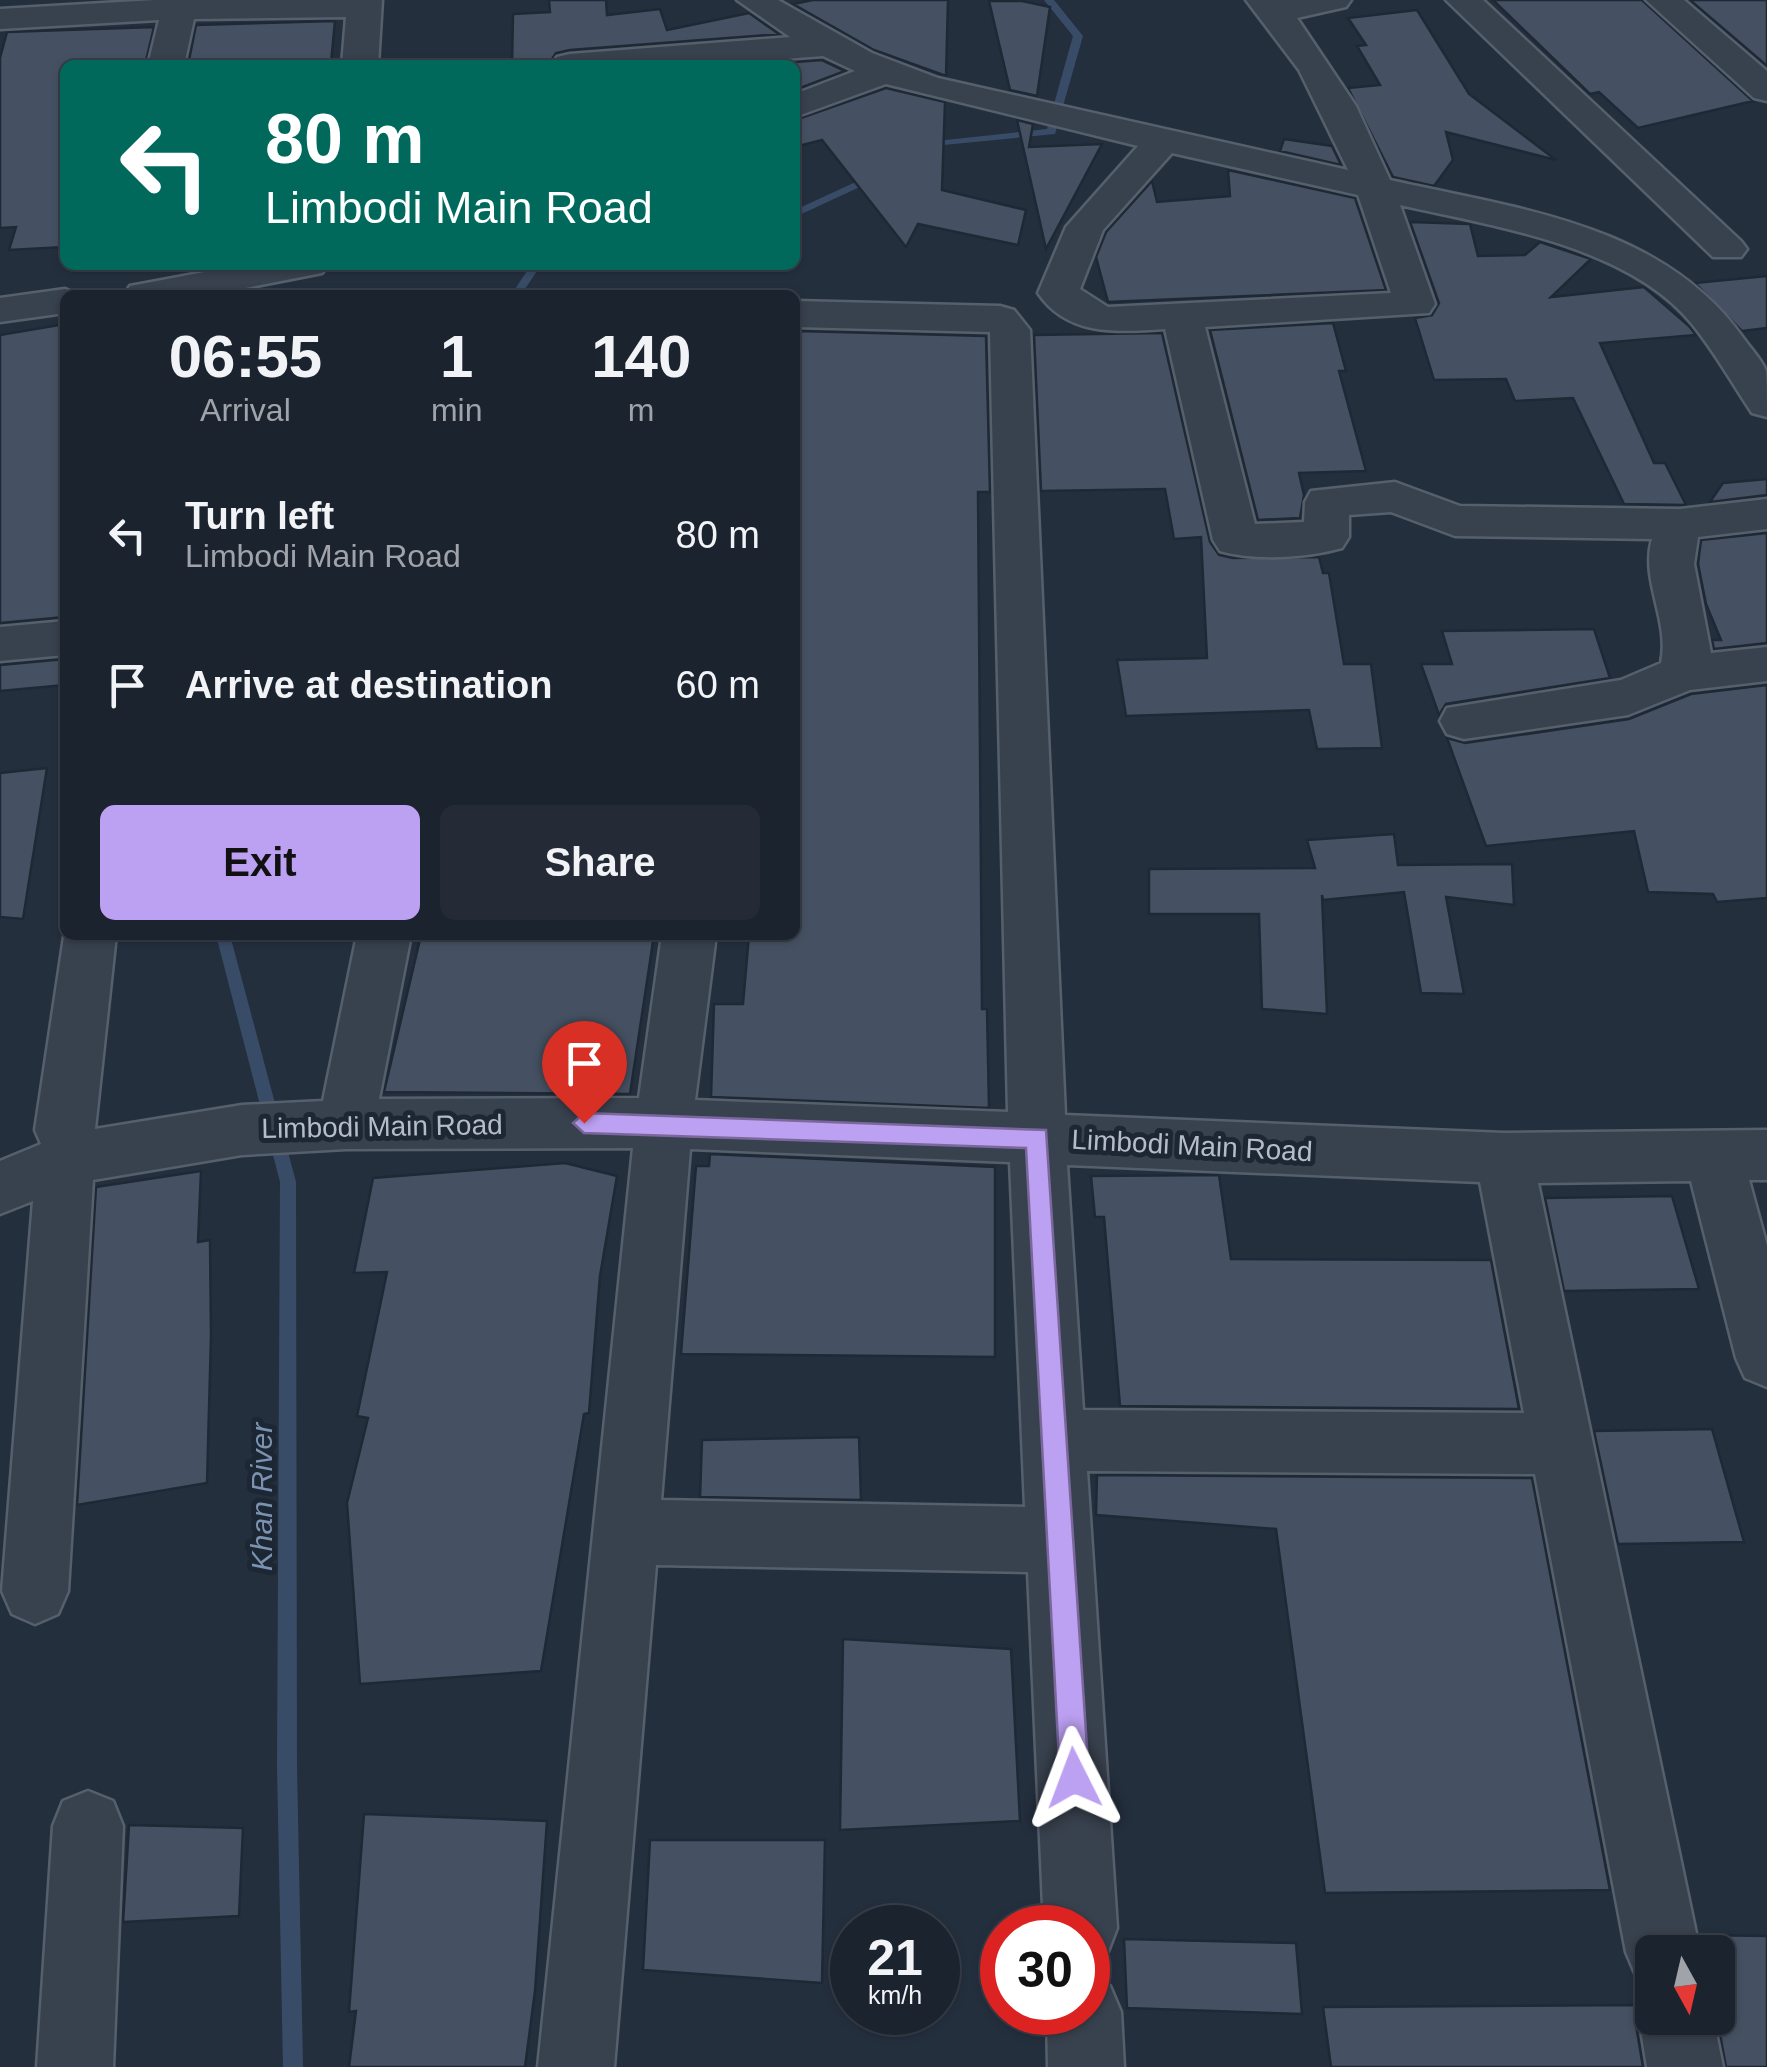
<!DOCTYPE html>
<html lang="en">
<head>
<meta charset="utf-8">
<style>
	:root { --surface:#1b232e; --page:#242b36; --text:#f1f3f6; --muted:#a0a4aa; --line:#39404a; --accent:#bca0f2 }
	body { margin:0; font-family:Arial,sans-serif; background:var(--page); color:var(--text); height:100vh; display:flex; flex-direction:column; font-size:38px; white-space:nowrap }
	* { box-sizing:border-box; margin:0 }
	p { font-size:32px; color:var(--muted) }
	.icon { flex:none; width:55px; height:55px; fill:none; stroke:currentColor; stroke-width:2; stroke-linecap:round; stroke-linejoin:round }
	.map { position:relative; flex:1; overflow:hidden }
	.panel { position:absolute; left:60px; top:290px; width:740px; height:650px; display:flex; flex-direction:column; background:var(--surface); border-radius:15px; box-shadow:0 2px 8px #0004,0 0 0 2px var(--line) }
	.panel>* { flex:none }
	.hud { position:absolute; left:60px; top:60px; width:740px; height:210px; border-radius:15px; box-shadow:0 2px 8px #0004,0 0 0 2px var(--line); background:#00695c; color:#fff; overflow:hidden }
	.needle { width:65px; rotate:172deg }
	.controls { position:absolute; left:1635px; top:1935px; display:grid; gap:20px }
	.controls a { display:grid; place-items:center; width:100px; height:100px; border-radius:15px; background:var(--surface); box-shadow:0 2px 8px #0004,0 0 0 2px var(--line); font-size:50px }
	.speed { position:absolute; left:830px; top:1905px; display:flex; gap:20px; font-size:50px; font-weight:700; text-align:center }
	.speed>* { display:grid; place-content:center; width:130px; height:130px; border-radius:50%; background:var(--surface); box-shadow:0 2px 8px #0004,0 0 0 2px var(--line); line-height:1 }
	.speed small { font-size:25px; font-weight:400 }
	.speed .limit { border:15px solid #d22; background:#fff; color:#111 }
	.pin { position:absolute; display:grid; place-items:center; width:85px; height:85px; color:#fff; margin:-102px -42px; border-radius:50% 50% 50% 0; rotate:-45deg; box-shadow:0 0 10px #0007 }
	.pin .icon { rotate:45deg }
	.me { position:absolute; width:110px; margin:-55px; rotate:357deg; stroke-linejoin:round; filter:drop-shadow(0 0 8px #0008) }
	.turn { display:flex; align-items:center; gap:35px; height:210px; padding:0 40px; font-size:45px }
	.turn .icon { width:130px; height:130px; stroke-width:2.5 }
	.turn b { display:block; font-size:70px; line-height:85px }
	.eta { display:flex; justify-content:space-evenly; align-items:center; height:170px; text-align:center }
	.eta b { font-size:60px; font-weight:700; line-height:70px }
	.cta { display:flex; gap:20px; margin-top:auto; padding:20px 40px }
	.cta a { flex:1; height:115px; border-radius:15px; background:var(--accent); color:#111; font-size:40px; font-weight:700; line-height:115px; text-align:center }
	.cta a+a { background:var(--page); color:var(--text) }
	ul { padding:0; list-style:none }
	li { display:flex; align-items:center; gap:30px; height:150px; padding:0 40px }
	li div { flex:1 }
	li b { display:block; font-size:38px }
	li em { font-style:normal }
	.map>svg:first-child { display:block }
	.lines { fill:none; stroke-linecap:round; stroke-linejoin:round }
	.stream { fill:#394c67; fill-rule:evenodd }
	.building { fill:#455162; stroke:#1f2835; stroke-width:2.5 }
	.minor-casing { stroke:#565f6c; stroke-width:5 }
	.minor { fill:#38414e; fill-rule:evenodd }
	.route { fill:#bca0f2; stroke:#7a689d; stroke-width:2.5 }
	.labels { text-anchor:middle; stroke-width:10; stroke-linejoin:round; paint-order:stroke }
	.street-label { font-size:28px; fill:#b4bcc9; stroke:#1d2633 }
	.water-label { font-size:30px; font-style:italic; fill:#7c92b1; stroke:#1d2633 }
</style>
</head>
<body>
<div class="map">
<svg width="1767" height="2067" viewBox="0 0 1767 2067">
	<rect width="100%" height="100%" fill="#242f3e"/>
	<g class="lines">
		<path class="stream" d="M1044,0H1054L1083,36L1055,134L923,147L922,145L927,142L1047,129L1073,36Z
			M873,174L877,175V179L795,217V210Z
			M531,265H541L521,295H511Z
			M216,935H230L296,1182L297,1766L303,2067H283L277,1766L280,1182Z"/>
	</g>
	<path class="building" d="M549,0H606L607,15L660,9L667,30L749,13L779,34L570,50L556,53L548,65H512L513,14L550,12Z
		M813,0H948L946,76L874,50L793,4Z
		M1493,0H1642L1753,101L1638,128L1599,92L1590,94Z
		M1690,0H1767V66Z
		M989,1H1022L1050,7L1037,96L1010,90Z
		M1417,10L1469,94L1556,160L1446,132L1453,160L1434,186L1393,177L1348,88L1380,85L1357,46L1366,45L1348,18Z
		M335,21L331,63L188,65L196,25Z
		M154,27L145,65H65V247L9,250L16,227L0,228V58L7,32Z
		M822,60L845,71L795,90V65H754Z
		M886,88L945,102L942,190L1026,210L1018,245L918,224L906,247L822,140L795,147V120Z
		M1017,120L1033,124L1029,147L1102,144L1046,249Z
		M1284,139L1332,146L1341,165L1280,151Z
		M1228,170L1355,198L1386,290L1108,302L1096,257L1106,232L1152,181L1157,202L1230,196Z
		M1410,222L1470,224L1478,256L1525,255L1540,242L1591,259L1551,297L1644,287L1689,326L1696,335L1600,343L1654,463H1665L1686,505L1624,504L1573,398L1515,401L1506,379L1434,380L1415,318L1432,315L1439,303Z
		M1767,276V328L1742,331L1695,283Z
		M1333,323L1346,371H1339L1366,471L1299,473L1304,495L1300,518L1258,520L1210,330Z
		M65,324V617L0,623V335Z
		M798,331L986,336L990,492H978L982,1009H987L989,1108L711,1097L714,1004H743L749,935H795Z
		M1162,333L1210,542L1219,555L1233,558L1319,557L1323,573H1329L1344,664H1371L1382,748L1317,749L1309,710L1126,716L1117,660L1207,658L1201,537L1174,539L1165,489L1041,491L1034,335Z
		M1767,479V495L1710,502L1723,483Z
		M1767,533V643L1714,649L1712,640H1721L1706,604L1698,564L1701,540Z
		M1594,629L1610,678L1446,704L1439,715L1421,664H1452L1442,631Z
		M65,659V685L0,691V665Z
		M1767,685V898L1717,902L1713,894L1648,892L1634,831L1486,846L1447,738L1465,743L1629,719L1691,694Z
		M47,768L23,919L0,917V773Z
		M1394,834L1398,865L1512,864L1514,905L1446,897L1464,994L1421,993L1404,892L1323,900L1322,895L1327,1014L1262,1009L1259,914H1149V869L1315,868L1307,840Z
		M421,935H654L630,1094L384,1092Z
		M710,1154L995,1167V1357L681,1354L696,1166H709Z
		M565,1163L617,1176L600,1276L589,1413L584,1414L541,1671L360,1684L347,1503L368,1418L357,1416L387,1272L354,1273L373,1178Z
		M201,1171L198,1242L210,1240L211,1336L207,1483L77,1505L96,1187Z
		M1219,1175L1231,1259L1491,1260L1519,1409L1120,1406L1104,1217H1095L1091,1176Z
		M1672,1196L1699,1289L1564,1291L1545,1198Z
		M1712,1429L1744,1542L1618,1544L1594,1431Z
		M859,1437L861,1500L700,1497L702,1440Z
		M1097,1475L1532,1478L1610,1890L1325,1893L1276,1529L1096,1515Z
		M843,1639L1011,1649L1020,1821L840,1830Z
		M364,1814L547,1821L535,1991L525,2067H349L356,2011L349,2012Z
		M129,1825L243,1828L239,1916L123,1922Z
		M650,1840H825L822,1983L643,1970Z
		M1700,1935L1767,1936V2067H1726L1717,2018L1718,1952H1703Z
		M1124,1939L1296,1943L1302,2014L1127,2008Z
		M1641,2005L1635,2019L1643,2067H1331L1323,2007Z"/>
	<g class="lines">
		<g class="minor-casing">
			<path id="minor" d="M155,0H382L378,65H342L346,17L194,19L184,65H148L159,20L0,29V9Z
				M737,0H778L872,53L938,78L1348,170L1299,70L1246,0H1351L1346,7L1297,18L1356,106L1390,180C1519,209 1663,224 1744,339C1751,349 1762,360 1766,371C1767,383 1767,403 1767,417L1752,413C1732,383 1714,351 1692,324C1629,246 1493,226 1400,205L1435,304L1429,313L1205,327L1255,524L1304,522L1305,502L1311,491L1395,482L1460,506L1680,509L1767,499V529L1698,537L1694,564L1711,653L1767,647V681L1690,690L1628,715L1464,739L1447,734L1440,721L1447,708L1621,680L1661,663C1670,620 1640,581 1652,539L1455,536L1391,512L1349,515V537L1342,548C1307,558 1254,561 1220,551L1213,540L1165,329C1119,332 1068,337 1038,293L1066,227L1138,146L886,84L795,117V94L855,71L823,56L705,65H552L557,57L570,54L790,37ZM1172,153L1358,195L1391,293L1108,307L1080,289L1103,230Z
				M1446,0H1483L1741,241L1747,249L1741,257H1713Z
				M1646,0H1684L1767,71V101L1754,98Z
				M242,265H328L322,273L210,295H124L130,286Z
				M65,289L81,295H65V313L0,322V298Z
				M795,301L1000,306L1014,310L1030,330L1065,1115L1504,1133L1767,1130V1180H1749L1767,1246V1387L1745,1378L1736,1358L1691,1181L1538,1183L1700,1952H1652V1984L1637,1978L1626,1952L1535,1474L1087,1471L1117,1928L1107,1954L1088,1962V1928H1044L1028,1572L656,1565L614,2067H538L633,1148L346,1149L242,1155L93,1180L68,1591L58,1614L35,1624L12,1614L2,1591L33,1201L0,1214V1161L41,1144L35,1130L65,930V935H116L95,1129L242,1105L323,1101L357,935H411L379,1099L639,1098L662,935H716L695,1100L1008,1112L990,332L795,327ZM690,1149L1010,1162L1025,1507L661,1500ZM1067,1165L1480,1182L1524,1413L1083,1410Z
				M65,621V655L0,661V627Z
				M88,1791L113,1801L123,1826L113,2067H37L53,1826L63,1801Z
				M1088,1976L1110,1986L1121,2012L1124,2067H1048L1047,2012H1088Z
				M1652,1990V2018H1713L1723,2067H1647L1639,2018Z"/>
		</g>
		<use href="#minor" class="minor"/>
	</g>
	<path class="route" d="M584,1113L1046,1130L1089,1778L1084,1788L1074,1792L1064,1788L1060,1778L1026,1148L584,1133L573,1123Z"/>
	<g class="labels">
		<g class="street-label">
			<text transform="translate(382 1126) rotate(-1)" y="10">Limbodi Main Road</text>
			<text transform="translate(1192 1145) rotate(3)" y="10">Limbodi Main Road</text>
		</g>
		<g class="water-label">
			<text transform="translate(262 1497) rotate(-90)" y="10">Khan River</text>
		</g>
	</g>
</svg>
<div class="controls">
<a><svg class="needle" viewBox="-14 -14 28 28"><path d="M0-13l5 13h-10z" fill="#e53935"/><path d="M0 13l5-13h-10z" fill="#a0a4aa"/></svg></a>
</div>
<div class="speed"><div>21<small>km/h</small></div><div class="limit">30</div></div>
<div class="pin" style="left:584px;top:1123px;background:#d93025"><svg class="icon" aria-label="arrive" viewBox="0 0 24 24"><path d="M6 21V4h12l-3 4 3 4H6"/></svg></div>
<svg class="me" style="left:1074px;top:1778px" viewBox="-20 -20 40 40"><path d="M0-17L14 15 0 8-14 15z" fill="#bca0f2" stroke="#fff" stroke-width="4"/></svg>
<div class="hud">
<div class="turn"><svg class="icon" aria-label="left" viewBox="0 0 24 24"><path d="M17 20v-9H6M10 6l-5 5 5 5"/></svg><div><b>80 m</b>Limbodi Main Road</div></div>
</div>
<section class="panel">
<div class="eta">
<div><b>06:55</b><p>Arrival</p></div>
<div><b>1</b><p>min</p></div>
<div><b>140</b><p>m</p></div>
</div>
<ul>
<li><svg class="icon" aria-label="left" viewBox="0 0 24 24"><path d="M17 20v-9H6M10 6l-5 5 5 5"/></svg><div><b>Turn left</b><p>Limbodi Main Road</p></div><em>80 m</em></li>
<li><svg class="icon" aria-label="arrive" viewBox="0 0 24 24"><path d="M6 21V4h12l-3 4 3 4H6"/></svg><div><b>Arrive at destination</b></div><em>60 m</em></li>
</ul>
<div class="cta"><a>Exit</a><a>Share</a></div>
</section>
</div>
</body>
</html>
